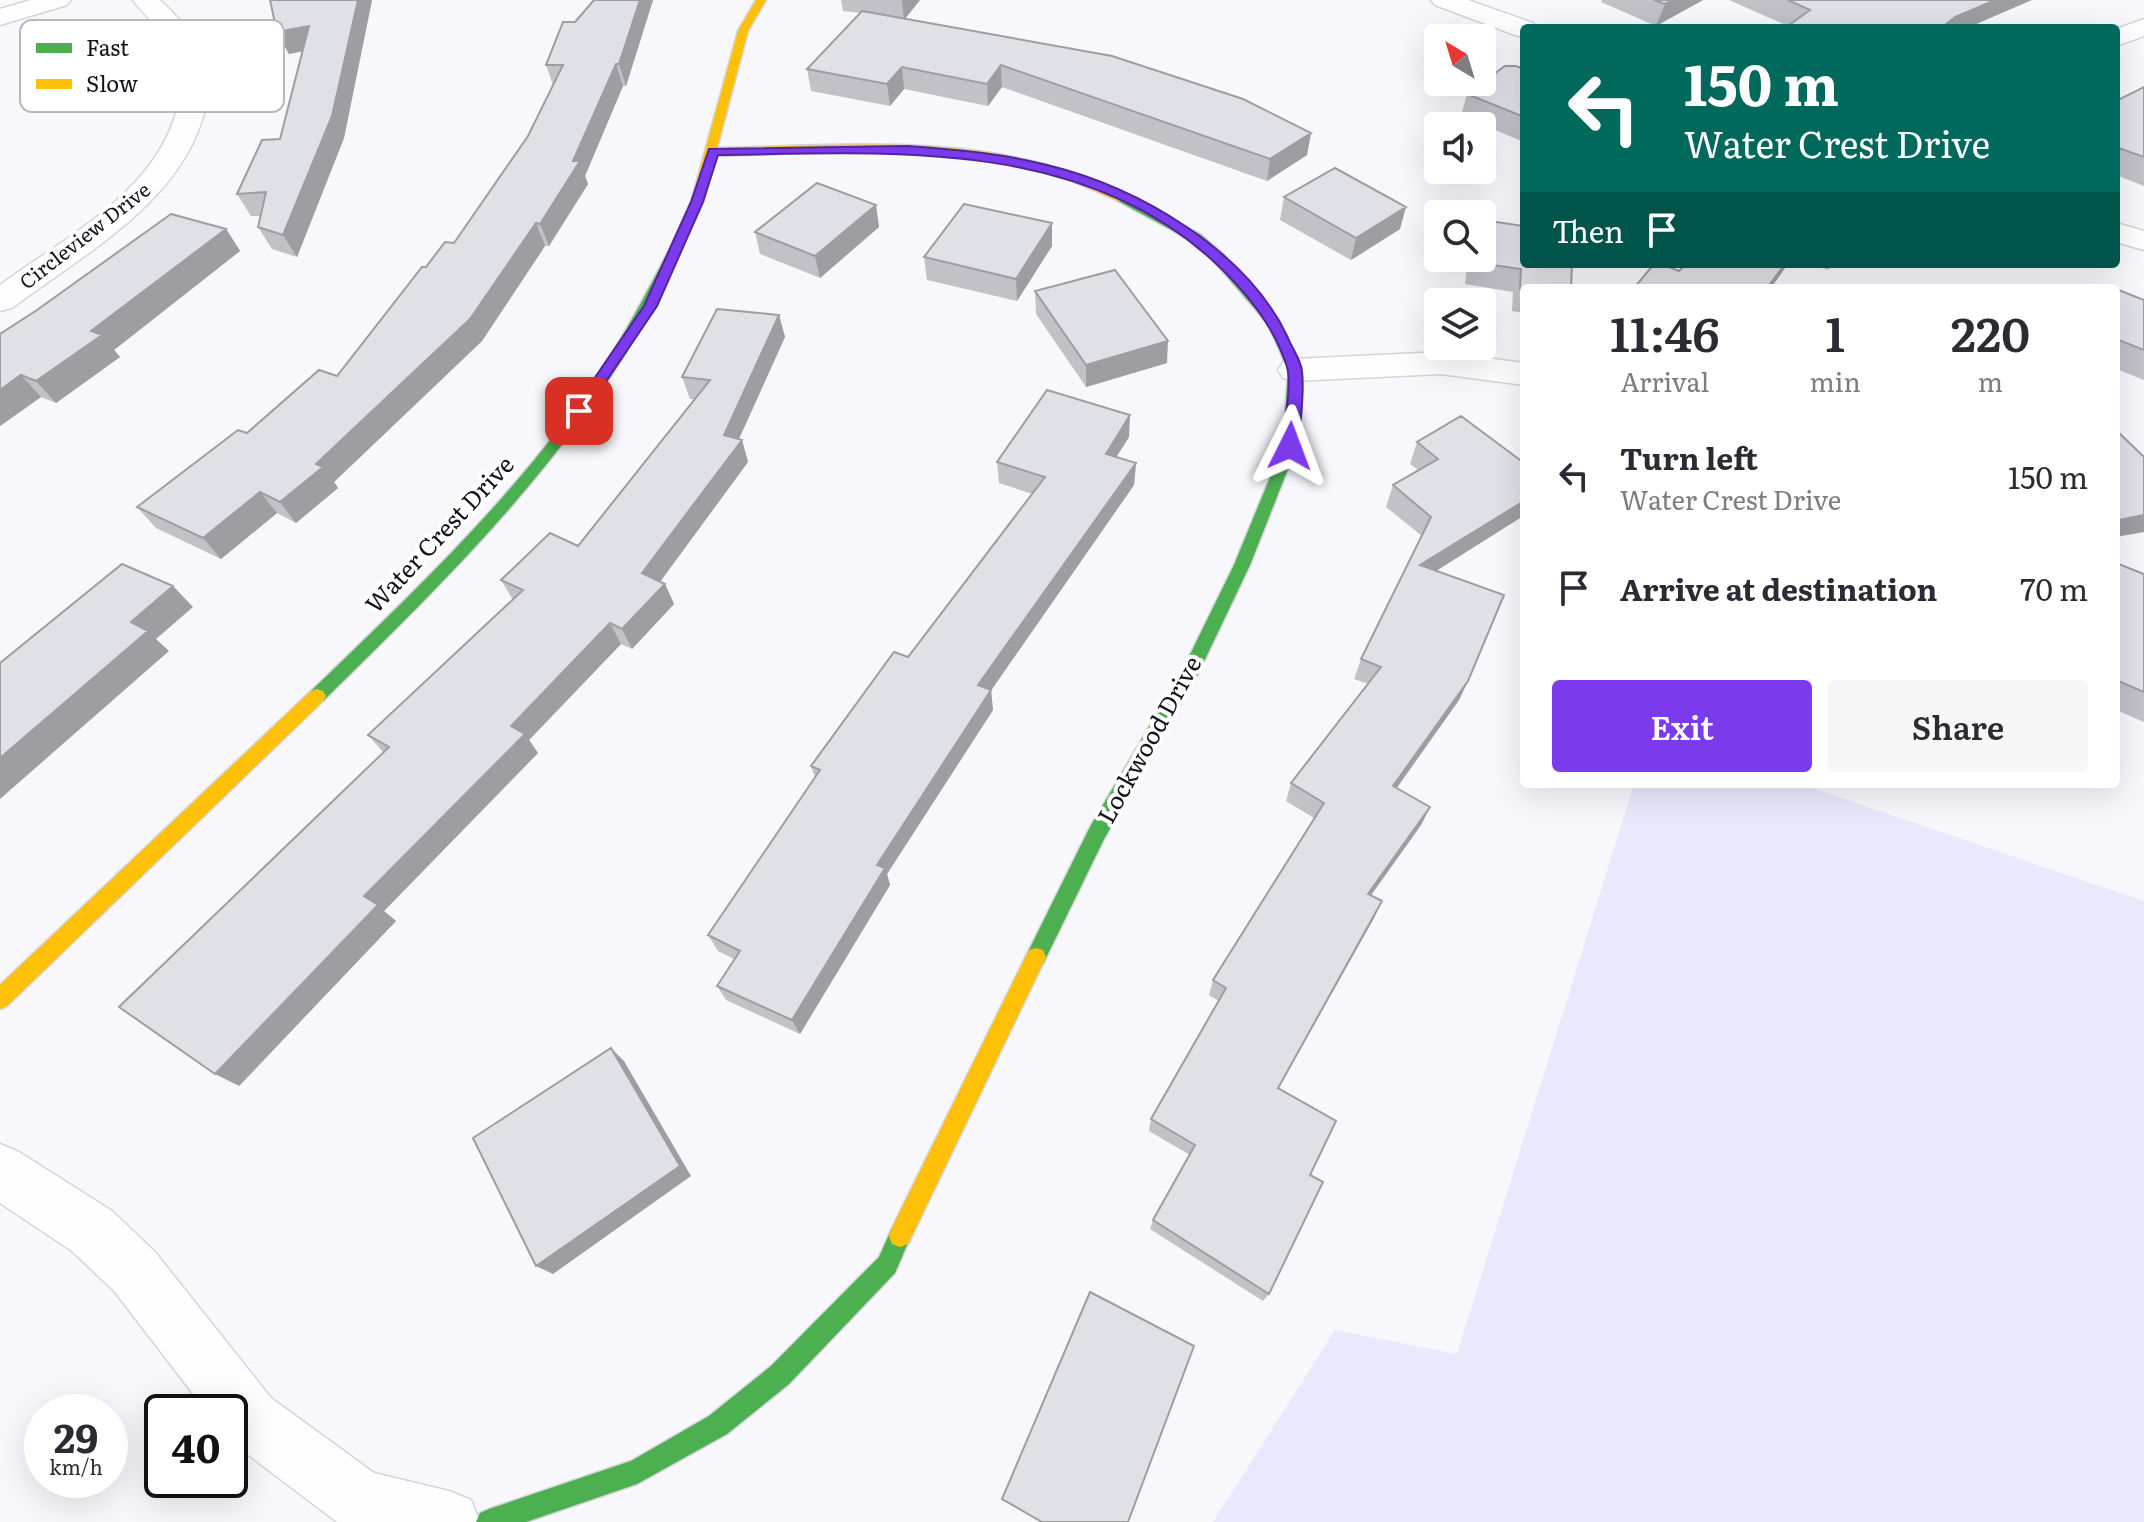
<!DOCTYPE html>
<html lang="en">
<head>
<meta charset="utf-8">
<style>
	:root { --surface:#fff; --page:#f7f7f7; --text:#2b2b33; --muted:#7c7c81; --accent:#7c3aed }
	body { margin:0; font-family:Literata,serif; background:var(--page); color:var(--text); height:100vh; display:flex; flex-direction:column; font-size:30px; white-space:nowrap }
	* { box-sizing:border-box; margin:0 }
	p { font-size:26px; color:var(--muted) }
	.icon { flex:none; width:44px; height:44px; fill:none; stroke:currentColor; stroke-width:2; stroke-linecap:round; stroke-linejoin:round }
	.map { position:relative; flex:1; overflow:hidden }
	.drawer { position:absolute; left:1520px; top:284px; width:600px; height:504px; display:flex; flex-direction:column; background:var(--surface); border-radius:8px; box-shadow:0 8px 32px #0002 }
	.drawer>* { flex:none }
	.hud { position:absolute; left:1520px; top:24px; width:600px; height:244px; border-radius:8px; box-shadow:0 8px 32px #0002; background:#00695c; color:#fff; overflow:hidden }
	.needle { width:52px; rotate:322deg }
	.controls { position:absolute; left:1424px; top:24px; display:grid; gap:16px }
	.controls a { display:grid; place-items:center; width:72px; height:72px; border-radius:8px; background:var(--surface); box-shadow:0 8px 32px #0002; font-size:40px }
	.speed { position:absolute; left:24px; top:1394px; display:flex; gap:16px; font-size:40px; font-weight:700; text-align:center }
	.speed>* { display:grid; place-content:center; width:104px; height:104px; border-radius:50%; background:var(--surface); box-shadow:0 8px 32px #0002; line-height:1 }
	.speed small { font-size:20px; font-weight:400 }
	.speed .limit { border:4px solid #111; border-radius:12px; background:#fff; color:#111 }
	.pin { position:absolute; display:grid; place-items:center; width:68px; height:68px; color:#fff; margin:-34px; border-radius:16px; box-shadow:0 4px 12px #0006 }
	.me { position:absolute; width:88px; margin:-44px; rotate:3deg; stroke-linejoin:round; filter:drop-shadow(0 0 6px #0008) }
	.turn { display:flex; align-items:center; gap:28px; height:168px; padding:0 32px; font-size:36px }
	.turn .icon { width:104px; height:104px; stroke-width:2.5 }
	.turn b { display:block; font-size:56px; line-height:68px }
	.then { display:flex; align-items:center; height:76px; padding:0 32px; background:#0003; gap:16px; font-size:30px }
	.eta { display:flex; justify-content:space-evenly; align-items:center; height:136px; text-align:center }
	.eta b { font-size:48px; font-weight:600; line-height:56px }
	.button { display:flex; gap:16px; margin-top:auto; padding:16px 32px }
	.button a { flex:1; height:92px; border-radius:8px; background:var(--accent); color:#fff; font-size:32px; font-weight:600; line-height:92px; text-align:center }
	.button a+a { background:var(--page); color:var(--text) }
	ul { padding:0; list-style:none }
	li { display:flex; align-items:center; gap:24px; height:112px; padding:0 32px }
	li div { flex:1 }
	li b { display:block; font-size:30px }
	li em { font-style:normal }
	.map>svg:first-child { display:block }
	.green { fill:#e9e9fd }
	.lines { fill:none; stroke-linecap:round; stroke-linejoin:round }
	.street-casing { stroke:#d4d4db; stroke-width:3 }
	.fast-casing { stroke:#d4d4db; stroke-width:3 }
	.slow-casing { stroke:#d4d4db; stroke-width:3 }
	.street { fill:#fefeff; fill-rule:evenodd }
	.fast { fill:#4caf50; fill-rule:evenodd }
	.slow { fill:#ffc107; fill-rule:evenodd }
	.wall { fill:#c1c1c7 }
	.shaded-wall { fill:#9d9da2 }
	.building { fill:#e0e0e7; stroke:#9d9da2; stroke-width:2 }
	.route { fill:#7c3aed; stroke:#51269a; stroke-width:2 }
	.labels { text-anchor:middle; stroke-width:8; stroke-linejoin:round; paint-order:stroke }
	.far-street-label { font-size:20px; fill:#14131c; stroke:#fff }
	.street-label { font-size:24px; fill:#14131c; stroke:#fff }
	.key { fill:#fff; stroke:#b8b8bb; stroke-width:2 }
	.key-label { font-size:22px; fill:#14131c }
</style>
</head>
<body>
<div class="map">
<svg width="2144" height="1522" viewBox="0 0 2144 1522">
	<rect width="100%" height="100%" fill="#f7f7fc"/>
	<path class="green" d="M1634,784H1800L2144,901V1522H1213L1335,1330L1457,1354Z"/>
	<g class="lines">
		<g class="street-casing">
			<path id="street" d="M31,0H71L67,5L0,25V9Z
				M133,0H160C178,18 200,38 208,63C213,77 209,91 206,105C186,200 84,254 12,308L0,311V285C67,236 157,192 178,106C181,92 186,77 182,63C174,36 148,22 133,0Z
				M1431,0H1468L1533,23L1536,28H1524V37L1515,35L1435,5Z
				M2144,19V36L2116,46V29Z
				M2116,223L2144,231V250L2116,242Z
				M1441,352L1524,363V385L1441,374L1295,381L1283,378L1278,370L1283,362L1295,359Z
				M0,1144L19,1152L112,1211L155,1252L271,1398L374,1473L449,1491L471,1500L480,1522H337L230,1441V1412H207L115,1292L72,1251L0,1203Z"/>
		</g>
		<g class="fast-casing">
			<path id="fast" d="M1118,195H1126L1200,234L1222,253L1279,320L1302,370L1297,446L1250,565L1198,674L1104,839L1043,964L1036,966L1029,964L1026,957L1029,950L1090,827L1182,671L1234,565L1283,446L1288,370L1268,324L1212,259L1190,240L1118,201Z
				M676,244L682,248C660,292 638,335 611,376C531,498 426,600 323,701H311L308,696L311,691C415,591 521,491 601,370C627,331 648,290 670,248Z
				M900,1225L908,1228L911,1236L895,1273L789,1384L727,1434L637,1484L526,1522H476L480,1513L489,1509L631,1461L709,1416L771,1366L879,1257L892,1228Z"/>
		</g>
		<g class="slow-casing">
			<path id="slow" d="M756,0H766L748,31L717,148C839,146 974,132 1090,180C1102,185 1118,190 1128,198L1118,201C1093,190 1069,178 1044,171C939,142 823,153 715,156L703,202L682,248L671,251L670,248L691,202L738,31Z
				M317,689L323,691L326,696L323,701L7,1006L0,1009V985L311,691Z
				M1036,948L1043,950L1046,957L908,1244L900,1247L892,1244L889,1236L892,1228L1029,950Z"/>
		</g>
		<use href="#street" class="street"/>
		<use href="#fast" class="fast"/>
		<use href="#slow" class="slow"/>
	</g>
	<path class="wall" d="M270,0H372L344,138L297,257L272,249L258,227L260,216H251L237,194L280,139L302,51L289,54L277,32Z
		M653,0L626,86H623L585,176L588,184L549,246H545L482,341L334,482L338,488L296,523L277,513L221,559L156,528L137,507L337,376L426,267L454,243L528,136L553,85L546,65L575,22Z
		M841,0H920L905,19L1311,133L1307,155L1267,181L1002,87L988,106L904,89L890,106L811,91L807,69L860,13L843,11Z
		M1602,0H1703L1656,26L1601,2Z
		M1729,0H2032L1788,26Z
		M1524,69V142L1461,116L1467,94Z
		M2144,87V186L2116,175V101Z
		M1284,197L1400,229L1351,260L1280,220Z
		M876,205L879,227L820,278L760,254L755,232Z
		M1524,226V313L1512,311L1513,292L1465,284L1468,258H1482Z
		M226,229L240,251L114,350L120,357L56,403L41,397L0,426V334Z
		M1052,246L1017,301L927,280L924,257Z
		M1813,264H1833L1828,270Z
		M2116,289L2144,300V380L2116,369Z
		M1035,291L1167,363L1086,387L1036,314Z
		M779,315L785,337L739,439L742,440L748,462L660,582L665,584L674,604L632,649L621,644L529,740L538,753L384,911L396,921L239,1086L383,752L368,735L513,600L501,580L578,546L695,399H690L682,377Z
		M1129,437L1116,457L1136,463L1134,485L991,690L993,710L887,874L890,885L800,1034L726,1000L717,986L734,959L718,951L708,935L815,778L811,766L908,657L1032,494L999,483L997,462Z
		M1417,442L1524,463V509L1520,518L1436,571L1468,681L1459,700L1397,788L1430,807L1421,825L1371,896L1374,918L1278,1089L1310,1175L1269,1294L1263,1301L1150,1229L1153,1220L1190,1155L1149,1131L1151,1119L1219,1001L1209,995L1213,980L1314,818L1286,801L1291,783L1368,684L1354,679L1361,659L1422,536L1386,507L1393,485L1418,470L1410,464Z
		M2116,563L2144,574V722L2116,710Z"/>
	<path class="shaded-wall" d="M358,0H372L344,138L297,257L283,235Z
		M640,0H653L626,86L619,64Z
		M902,0H920L904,20Z
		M1673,0H1703L1656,26L1665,4Z
		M1995,0H2032L1967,28H1941L1955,17Z
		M309,26L320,48L289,54L277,32Z
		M616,64L623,86L585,176L588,184L549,246L540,224L573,161Z
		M1001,65L1002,87L988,106L987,84Z
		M902,67L904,89L890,106L887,84Z
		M1311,133L1307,155L1267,181L1270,159Z
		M876,205L879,227L820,278L815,256Z
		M1406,207L1400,229L1351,260L1356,238Z
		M536,223L545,246L482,341L334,482L338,488L296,523L280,502Z
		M1052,223V246L1017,301L1016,279Z
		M226,229L240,251L114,350L120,357L56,403L36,381L91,331Z
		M1785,264H1788L1771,288H1767Z
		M779,315L785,337L733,452L742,440L748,462L651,594L642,573L724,435Z
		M1168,341L1167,363L1086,387V365Z
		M21,375L41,397L0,426V390Z
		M1130,415L1129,437L1105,475L1106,454Z
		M1136,463L1134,485L981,705L978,685Z
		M1524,490V509L1520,518L1412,586L1420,565Z
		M260,492L277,513L221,559L203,538Z
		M2144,515V532L2116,537V522L2119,520Z
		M665,584L674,604L632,649L622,629Z
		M173,586L193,607L156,639L169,651L0,799V758L131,622Z
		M610,623L621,644L529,740L538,753L384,911L396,921L239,1086L215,1074L364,896L511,726Z
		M1468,681L1459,700L1385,804L1393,786Z
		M991,690L993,710L887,874L890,885L800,1034L792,1020L877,865Z
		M1430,807L1421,825L1360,910L1368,894Z
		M1382,901L1374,918L1272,1100L1278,1088Z
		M611,1048L624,1061L691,1176L553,1274L536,1266Z"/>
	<path class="building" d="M270,0H358L332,116L283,235L258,227L266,192L237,194L262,140L280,139L309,26L277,32Z
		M594,0H640L619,64H616L573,161H580L540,224L536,223L470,319L316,464L323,467L280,502L260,492L203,538L137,507L238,430L247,433L319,370L337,376L422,267H426L445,242L454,243L528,136L563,65H546L563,22H575Z
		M1654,0H1673L1665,4Z
		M1788,0H1995L1955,17L1941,28H1785L1810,10Z
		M862,11L1112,56L1243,99L1311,133L1270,159L1001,65L987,84L902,67L887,84L807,69Z
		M1505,66H1516L1524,69V117L1467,94Z
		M2144,87V157L2116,147V101Z
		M1335,168L1406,207L1356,238L1284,197Z
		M817,183L876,205L815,256L755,232Z
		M964,204L1052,223L1016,279L924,257Z
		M171,214L226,229L91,331L102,335L36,381L21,375L0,390V334L37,310Z
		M1482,220L1524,226V264H1572L1571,288L1520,289L1521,269L1472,262L1473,258H1482Z
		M1654,264H1661L1679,271L1686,264H1785L1767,288H1634Z
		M1115,270L1168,341L1086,365L1035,291Z
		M2116,289L2144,300V350L2116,339Z
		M717,309L779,315L724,435L742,440L642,573L665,584L622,629L610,623L511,726L525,734L364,896L378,905L215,1074L119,1007L389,747L368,735L523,590L501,580L550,533L578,546L710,380L682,377Z
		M1047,390L1130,415L1106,454L1136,463L978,685L991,690L877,865L885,868L792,1020L717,986L740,951L708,935L820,770L811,766L894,652L908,657L1045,477L997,462Z
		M1461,416L1524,463V490L1521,491L1524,493V501L1420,565L1504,595L1468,681L1393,786L1430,807L1368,894L1382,901L1278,1088L1336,1121L1310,1175L1323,1182L1269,1294L1153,1220L1195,1145L1151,1119L1226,988L1213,980L1324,803L1291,783L1381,667L1361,659L1431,517L1393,485L1438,459L1417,442Z
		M2116,430L2144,457V515L2119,520L2116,517Z
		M2116,563L2144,574V692L2116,680Z
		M122,564L173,586L131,622L148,631L0,758V663Z
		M611,1048L680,1166L536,1266L473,1138Z
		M1090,1292L1194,1346L1128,1522H1042L1002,1499Z"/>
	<path class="route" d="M908,146C955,150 1001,153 1047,165C1138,187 1247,250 1288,338C1292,348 1301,360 1302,371C1304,387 1301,436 1295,450L1290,451L1282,446C1284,426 1292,385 1287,367C1274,325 1243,288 1211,259C1076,137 886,153 718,155L703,202L657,306L584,414H574V408L644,306L691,202L709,149Z"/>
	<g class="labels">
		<g class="far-street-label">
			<text transform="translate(85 236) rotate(-38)" y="7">Circleview Drive</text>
		</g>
		<g class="street-label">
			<text transform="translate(440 535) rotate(-47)" y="8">Water Crest Drive</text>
			<text transform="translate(1150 740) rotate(-61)" y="8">Lockwood Drive</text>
		</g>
	</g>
	<rect x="20" y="20" width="264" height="92" rx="12" class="key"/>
	<rect x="36" y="43" width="36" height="10" fill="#4caf50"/>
	<rect x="36" y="79" width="36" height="10" fill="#ffc107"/>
	<g class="key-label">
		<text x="86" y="56">Fast</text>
		<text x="86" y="92">Slow</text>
	</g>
</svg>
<div class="controls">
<a><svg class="needle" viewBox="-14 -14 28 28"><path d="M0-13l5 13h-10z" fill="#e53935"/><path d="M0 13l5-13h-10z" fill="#7c7c81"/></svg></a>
<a><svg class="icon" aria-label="sound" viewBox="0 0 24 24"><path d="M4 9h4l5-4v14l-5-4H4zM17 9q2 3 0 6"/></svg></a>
<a><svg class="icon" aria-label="search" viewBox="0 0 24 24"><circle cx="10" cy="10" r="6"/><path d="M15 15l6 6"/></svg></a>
<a><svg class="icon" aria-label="layers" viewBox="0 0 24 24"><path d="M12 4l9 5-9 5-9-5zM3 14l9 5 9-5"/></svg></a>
</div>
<div class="speed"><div>29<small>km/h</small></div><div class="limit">40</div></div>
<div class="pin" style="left:579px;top:411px;background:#d93025"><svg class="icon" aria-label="arrive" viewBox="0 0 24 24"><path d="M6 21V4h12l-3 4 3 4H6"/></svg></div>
<svg class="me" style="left:1290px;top:446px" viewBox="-20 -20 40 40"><path d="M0-17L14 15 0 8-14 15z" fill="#7c3aed" stroke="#fff" stroke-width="4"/></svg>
<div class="hud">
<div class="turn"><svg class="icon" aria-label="left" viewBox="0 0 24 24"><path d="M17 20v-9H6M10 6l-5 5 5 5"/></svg><div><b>150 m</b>Water Crest Drive</div></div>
<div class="then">Then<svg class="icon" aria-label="arrive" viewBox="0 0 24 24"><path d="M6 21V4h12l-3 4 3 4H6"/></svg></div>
</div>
<section class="drawer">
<div class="eta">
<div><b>11:46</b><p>Arrival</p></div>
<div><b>1</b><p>min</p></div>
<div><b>220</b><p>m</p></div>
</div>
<ul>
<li><svg class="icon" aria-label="left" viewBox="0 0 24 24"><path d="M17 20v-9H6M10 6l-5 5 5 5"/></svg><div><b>Turn left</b><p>Water Crest Drive</p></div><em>150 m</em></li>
<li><svg class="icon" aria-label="arrive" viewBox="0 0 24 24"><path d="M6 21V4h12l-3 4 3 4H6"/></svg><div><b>Arrive at destination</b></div><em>70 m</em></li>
</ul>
<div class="button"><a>Exit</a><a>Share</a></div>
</section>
</div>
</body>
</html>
